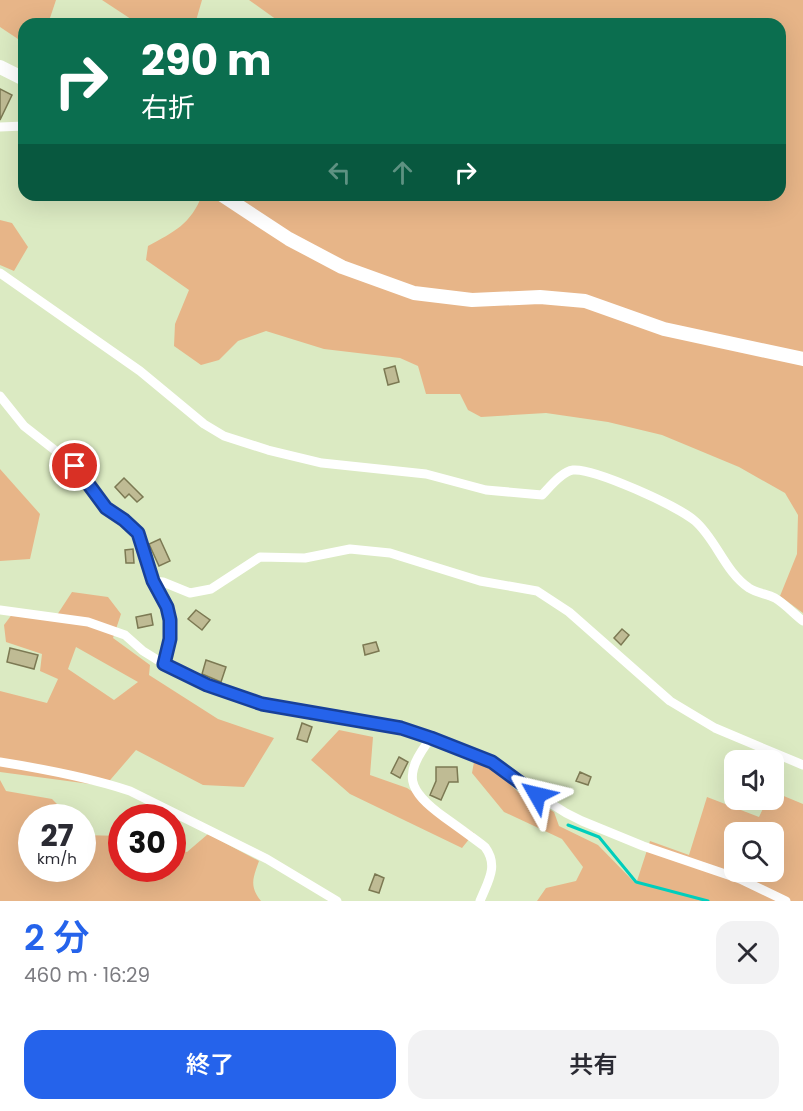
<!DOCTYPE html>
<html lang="ja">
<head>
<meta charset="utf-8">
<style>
	:root { --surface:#fff; --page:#f2f2f3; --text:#2b2b33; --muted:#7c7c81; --accent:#2563eb }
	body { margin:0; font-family:Poppins,"Noto Sans JP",sans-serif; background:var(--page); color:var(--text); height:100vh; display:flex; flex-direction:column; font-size:22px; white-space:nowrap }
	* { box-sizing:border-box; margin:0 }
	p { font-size:20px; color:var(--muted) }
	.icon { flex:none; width:33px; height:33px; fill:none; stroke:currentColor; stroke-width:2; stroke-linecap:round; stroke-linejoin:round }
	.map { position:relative; height:901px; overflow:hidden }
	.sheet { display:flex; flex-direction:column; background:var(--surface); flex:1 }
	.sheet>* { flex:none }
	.top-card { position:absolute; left:18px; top:18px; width:768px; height:183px; border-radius:18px; box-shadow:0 6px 24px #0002; background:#0b6e4f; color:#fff; overflow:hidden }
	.tools { position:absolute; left:724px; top:750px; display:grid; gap:12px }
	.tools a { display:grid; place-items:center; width:60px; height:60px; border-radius:12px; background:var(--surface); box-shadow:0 6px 24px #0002; font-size:30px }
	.speed { position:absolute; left:18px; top:804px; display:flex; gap:12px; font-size:30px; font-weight:700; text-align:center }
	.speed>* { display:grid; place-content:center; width:78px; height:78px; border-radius:50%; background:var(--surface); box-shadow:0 6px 24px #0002; line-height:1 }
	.speed small { font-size:15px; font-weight:400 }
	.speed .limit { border:9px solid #d22; background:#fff; color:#111 }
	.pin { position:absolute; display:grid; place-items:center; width:51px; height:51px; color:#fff; margin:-26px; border:3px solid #fff; border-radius:50%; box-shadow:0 2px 6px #0007 }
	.me { position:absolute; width:66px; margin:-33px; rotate:307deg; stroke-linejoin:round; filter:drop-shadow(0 0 4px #0008) }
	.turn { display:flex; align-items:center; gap:21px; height:126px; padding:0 24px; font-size:27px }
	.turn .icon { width:78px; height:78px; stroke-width:2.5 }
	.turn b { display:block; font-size:42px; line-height:51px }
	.lanes { display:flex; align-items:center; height:57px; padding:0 24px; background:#0003; justify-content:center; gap:30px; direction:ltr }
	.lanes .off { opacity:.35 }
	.round { display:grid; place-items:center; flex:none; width:63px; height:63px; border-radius:18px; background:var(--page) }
	.head { display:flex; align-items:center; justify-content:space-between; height:102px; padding:0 24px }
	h1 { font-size:36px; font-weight:600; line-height:45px; color:var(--accent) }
	.cta { display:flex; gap:12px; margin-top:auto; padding:12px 24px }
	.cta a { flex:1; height:69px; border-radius:18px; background:var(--accent); color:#fff; font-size:24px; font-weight:600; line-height:69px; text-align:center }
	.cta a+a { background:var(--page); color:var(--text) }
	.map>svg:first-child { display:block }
	.green { fill:#e7b588; fill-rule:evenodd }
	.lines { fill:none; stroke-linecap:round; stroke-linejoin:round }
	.stream { stroke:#00cebc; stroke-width:3 }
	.building { fill:#bfbb94; stroke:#7c7953; stroke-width:1.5 }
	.street { stroke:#fff; stroke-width:9 }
	.secondary { stroke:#fff; stroke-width:14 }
	.route-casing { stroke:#184099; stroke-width:15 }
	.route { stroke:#2563eb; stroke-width:10 }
</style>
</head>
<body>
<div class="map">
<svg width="803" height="901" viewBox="0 0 803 901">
	<rect width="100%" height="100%" fill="#dbeac2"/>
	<path class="green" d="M0,0H56L48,24H24V43L0,27Z
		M102,0H202L195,24L137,23Z
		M249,0H803V613L780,596L797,554L798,515L785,493L739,467L662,435L608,422L546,413L481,417L468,410L460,394H426L418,366L400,358L324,349L266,331L238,341L219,360L201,365L174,346L175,324L189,290L146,260L148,246C174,232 191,224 202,195H780V24H276L277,20Z
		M0,220L12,223L28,247L14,271L0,265Z
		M0,469L40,514L30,559L0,561Z
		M72,592L108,597L121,614L113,638L150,665L149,675L218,719L274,738L244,787L203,785L136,750L105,786L0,772V691L47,703L58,679L40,671L42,654L6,642L4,625L16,609L57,615ZM76,647L138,682L114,700L68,669Z
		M339,730L373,737L370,775L407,788L474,833L462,848L350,794L311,760Z
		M474,762L496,771L518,792L554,812L559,826L598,845L636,884L650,841L689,855L707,797L759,817L767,800H774V792L803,804V901H537L546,888L576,881L583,867L562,839L504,812L472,773ZM735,832H774V872H735Z
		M0,780L6,791L52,799L59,806L61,817L32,818V868H82L83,835L121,836L122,868H172L173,848L187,852L208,834L259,861C253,878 249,886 261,901H0Z"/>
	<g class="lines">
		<path class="stream" d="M568,825L599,837L636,882L708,901"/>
	</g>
	<path class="building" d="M0,89L12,95L0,120Z
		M395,366L399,382L388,385L384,369Z
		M124,478L143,497L137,502L129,494L125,498L115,487Z
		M160,539L170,561L159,566L149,544Z
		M133,549L134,563H126L125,550Z
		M196,610L210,620L202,630L188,619Z
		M151,614L153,625L138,628L136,617Z
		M622,629L629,635L621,645L614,638Z
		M376,642L379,651L365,655L363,645Z
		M10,648L38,655L34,669L7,662Z
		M206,660L226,667L221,682L202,674Z
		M302,723L312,727L307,742L297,739Z
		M399,757L408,762L400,778L391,773Z
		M436,767H457L458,782H449L441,800L430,795L436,781Z
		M580,772L591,777L588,785L576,781Z
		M375,874L384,878L379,893L369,890Z"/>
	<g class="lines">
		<path class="street" d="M0,127L24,126
			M0,273L140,371L204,424L224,436L268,450L322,463L426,474L486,490L542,495C549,488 562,471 573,470C594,468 678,506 695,521C716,539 725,572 749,588C757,593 767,594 775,598C785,604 794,614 803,621
			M0,396L24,426L75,466L106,508L124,520L138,533L153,581L167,607L170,620V639L164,664
			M153,581L163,582L190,593L211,589L260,557L305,558L350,549L390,553L480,581L537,591L569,612L670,701L715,728L803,765
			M0,610L88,622L125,635L143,651L164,664L234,696L262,704L401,728L454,747L492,762L509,773L523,786L566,813L582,821L643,846L740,879L786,901
			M431,738C402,775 407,790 444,817C458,827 472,837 485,847C499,866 488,881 480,901
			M0,762C44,769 88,777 130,791L267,859L337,901"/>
		<path class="secondary" d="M0,67L24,79
			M222,195L289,239L342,267L414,293L472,300L540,297L585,301L664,329L803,359"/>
	</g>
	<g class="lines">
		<g class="route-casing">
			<path id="route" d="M75,466L106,508L124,520L138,533L153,581L167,607L170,620V639L164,664L207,685L262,704L401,728L431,738L492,762L537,795"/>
		</g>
		<use href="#route" class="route"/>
	</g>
</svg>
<div class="tools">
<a><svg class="icon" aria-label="sound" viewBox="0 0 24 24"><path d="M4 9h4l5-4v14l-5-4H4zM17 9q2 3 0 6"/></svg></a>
<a><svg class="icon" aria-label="search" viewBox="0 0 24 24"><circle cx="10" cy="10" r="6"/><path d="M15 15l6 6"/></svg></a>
</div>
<div class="speed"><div>27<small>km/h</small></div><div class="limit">30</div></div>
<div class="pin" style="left:75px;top:466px;background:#d93025"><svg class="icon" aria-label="arrive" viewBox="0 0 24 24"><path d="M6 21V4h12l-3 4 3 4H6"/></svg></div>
<svg class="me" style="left:537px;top:795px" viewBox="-20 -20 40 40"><path d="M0-17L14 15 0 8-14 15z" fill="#2563eb" stroke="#fff" stroke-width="4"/></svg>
<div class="top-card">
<div class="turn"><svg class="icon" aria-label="right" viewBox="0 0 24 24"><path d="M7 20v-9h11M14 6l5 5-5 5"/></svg><div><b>290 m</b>右折</div></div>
<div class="lanes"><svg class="icon off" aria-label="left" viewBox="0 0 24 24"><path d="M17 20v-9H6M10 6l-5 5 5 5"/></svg><svg class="icon off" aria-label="ahead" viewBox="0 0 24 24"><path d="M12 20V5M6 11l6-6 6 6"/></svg><svg class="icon" aria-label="right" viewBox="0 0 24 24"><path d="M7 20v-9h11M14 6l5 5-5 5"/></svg></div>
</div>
</div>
<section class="sheet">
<div class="head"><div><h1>2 分</h1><p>460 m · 16:29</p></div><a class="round"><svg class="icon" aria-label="close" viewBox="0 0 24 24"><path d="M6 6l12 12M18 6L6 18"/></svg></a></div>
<div class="cta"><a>終了</a><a>共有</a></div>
</section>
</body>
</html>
